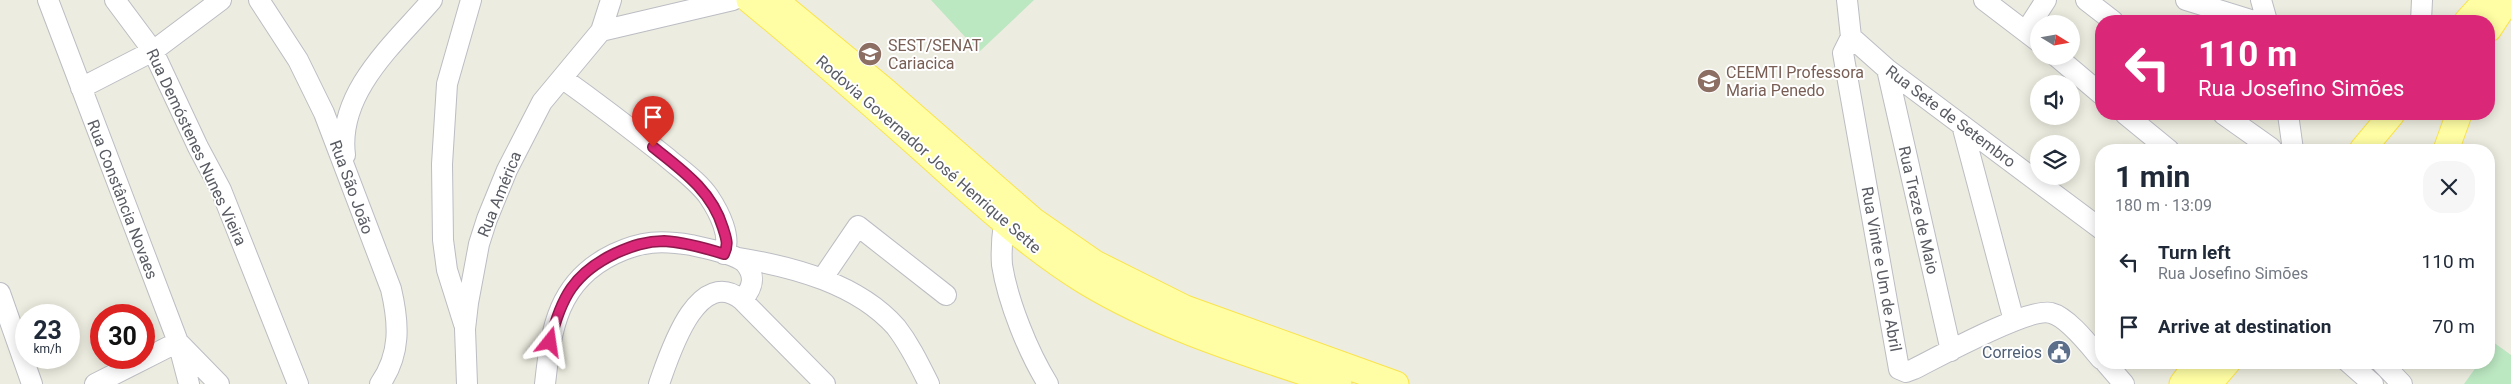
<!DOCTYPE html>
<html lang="en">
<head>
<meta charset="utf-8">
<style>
	:root { --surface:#fff; --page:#f6f6f7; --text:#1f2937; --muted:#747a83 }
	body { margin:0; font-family:Roboto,sans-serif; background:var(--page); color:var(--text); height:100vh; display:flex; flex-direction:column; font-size:19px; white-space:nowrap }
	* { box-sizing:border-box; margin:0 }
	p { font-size:16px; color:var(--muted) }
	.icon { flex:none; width:28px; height:28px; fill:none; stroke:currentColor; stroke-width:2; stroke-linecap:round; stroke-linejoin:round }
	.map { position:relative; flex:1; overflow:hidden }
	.sheet { position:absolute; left:2095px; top:144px; width:400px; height:225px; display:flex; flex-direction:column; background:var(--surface); border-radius:20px; box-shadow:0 2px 12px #0003 }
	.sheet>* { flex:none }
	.guide { position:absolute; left:2095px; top:15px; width:400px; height:105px; border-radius:20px; box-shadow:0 2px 12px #0003; background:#db2777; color:#fff; overflow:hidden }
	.needle { width:32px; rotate:101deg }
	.fabs { position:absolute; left:2030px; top:15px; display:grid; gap:10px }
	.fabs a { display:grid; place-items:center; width:50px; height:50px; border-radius:50%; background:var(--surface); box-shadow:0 2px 12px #0003; font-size:25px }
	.speed { position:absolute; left:15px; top:304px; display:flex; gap:10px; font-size:25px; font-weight:700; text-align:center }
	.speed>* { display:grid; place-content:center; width:65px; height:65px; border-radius:50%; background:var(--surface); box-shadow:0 2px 12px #0003; line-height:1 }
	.speed small { font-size:12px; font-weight:400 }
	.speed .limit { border:8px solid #d22; background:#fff; color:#111 }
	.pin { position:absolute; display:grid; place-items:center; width:42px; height:42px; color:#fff; margin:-51px -21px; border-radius:50% 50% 50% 0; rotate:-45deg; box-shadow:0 0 5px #0007 }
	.pin .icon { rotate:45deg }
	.me { position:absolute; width:55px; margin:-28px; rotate:15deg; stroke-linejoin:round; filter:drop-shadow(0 0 4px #0008) }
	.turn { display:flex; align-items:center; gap:18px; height:105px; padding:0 20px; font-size:22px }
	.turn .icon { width:65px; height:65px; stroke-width:2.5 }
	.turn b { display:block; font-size:35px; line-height:42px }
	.round { display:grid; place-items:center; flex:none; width:52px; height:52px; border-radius:20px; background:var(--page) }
	.overview { display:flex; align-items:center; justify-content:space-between; height:85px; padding:0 20px }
	h1 { font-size:30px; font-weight:700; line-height:38px }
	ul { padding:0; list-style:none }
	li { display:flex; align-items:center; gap:15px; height:65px; padding:0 20px }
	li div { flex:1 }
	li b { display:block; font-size:19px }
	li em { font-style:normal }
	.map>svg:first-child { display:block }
	.green { fill:#bbe7c1 }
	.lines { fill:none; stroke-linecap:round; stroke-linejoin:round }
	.minor-casing { stroke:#bbbdc3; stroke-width:22 }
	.major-casing { stroke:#fae44c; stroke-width:27 }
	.minor { stroke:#fff; stroke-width:20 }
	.major { stroke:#fffea4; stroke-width:25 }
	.route-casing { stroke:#8e194d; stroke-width:12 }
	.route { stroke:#db2777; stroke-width:9 }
	.labels { text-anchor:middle; stroke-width:4; stroke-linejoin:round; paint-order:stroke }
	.education-label { font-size:16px; fill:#785e54; stroke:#fff; text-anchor:start }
	.street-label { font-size:16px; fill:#595c63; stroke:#fff }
	.service-label { font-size:16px; fill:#4e5e75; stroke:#fff; text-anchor:end }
</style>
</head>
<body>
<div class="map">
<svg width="2511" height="384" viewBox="0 0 2511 384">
	<rect width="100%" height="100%" fill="#edece0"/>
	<path class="green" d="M931,0H1034L979,52Z
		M2493,342L2511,355V384H2464L2479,363L2489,362V349Z"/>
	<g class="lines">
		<g class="minor-casing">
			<path id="minor" d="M48,0L178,342L219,384
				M115,0L153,51L198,147L221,190L298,384
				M259,0L298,60L324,113L391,289C399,323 401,354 380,384
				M1847,0L1851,37L1843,53L1899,369L1906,372L1914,369C1938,357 2029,307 2051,313C2068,317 2090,346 2101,359
				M1984,0L2039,42
				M2086,0L2113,21
				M2186,0L2254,21
				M2261,0L2267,21
				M2421,21L2422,0
				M601,31L733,0
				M2026,31L2046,0
				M1851,37L1887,69L2101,229
				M2056,56L2101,94
				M1887,69L1951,351
				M562,78C597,103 631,129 665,156C680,169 698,181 709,197C719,212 732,237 724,254
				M81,88L153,51L221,0
				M2125,114L2169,150
				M2223,114L2271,148
				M2288,114L2293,150
				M1962,125L2014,321
				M345,155C337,92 395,43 432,0
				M1004,223C1002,237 1001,251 1002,265C1008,302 1028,352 1048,384
				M739,258C794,267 858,284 896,327C910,345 919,364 929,384
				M822,279L858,226L946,295
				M0,293L32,384
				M464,324L447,270L443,240L442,164L447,84L471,0
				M2105,362L2124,384
				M2348,362L2373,384
				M2381,362L2402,384
				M95,384L178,342L189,384
				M467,384L465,329L468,303L479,244L487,219L507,170L542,102L601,31L611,0
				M545,384C551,328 558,281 614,254C642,241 661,240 691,245C705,248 736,254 745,263C756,276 753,288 742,300
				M659,384C669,356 697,264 742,300L825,384"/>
		</g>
		<g class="major-casing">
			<path id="major" d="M749,0C806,47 862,96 917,145C971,193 1023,243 1084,281C1163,329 1252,355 1339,384
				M775,0L883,89L1033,220L1095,263L1185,308L1396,384
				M2467,21L2486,0
				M2489,29L2508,0
				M2362,150L2392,114
				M2446,150L2459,114
				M2182,384L2198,362
				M2209,384L2228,362"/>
		</g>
		<use href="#minor" class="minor"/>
		<use href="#major" class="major"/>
	</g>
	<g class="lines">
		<g class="route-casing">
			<path id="route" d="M550,342C561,297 574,273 616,253C632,246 646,241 664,241C684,242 705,248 724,254C729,244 726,238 723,228C712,191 682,170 653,147"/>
		</g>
		<use href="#route" class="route"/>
	</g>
	<defs>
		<g id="university-disc" transform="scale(1.25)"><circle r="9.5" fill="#8d6e63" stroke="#fff"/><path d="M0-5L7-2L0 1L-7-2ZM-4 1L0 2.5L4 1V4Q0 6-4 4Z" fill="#fff"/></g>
		<g id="school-disc" transform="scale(1.25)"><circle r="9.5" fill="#8d6e63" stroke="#fff"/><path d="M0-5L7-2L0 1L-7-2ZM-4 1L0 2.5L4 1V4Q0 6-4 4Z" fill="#fff"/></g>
		<g id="civic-disc" transform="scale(1.25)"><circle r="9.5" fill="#5c6f8a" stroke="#fff"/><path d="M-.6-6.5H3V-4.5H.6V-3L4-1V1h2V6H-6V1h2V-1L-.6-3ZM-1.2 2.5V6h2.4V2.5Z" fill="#fff"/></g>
	</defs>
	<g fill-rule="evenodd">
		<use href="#university-disc" x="870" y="54"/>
		<use href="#school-disc" x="1709" y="81"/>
		<use href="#civic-disc" x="2059" y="352"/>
	</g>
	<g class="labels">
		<g class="education-label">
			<text x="888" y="51">SEST/SENAT<tspan x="888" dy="18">Cariacica</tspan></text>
			<text x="1726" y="78">CEEMTI Professora<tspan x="1726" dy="18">Maria Penedo</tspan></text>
		</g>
		<g class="street-label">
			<text transform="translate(1951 116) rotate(37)" y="6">Rua Sete de Setembro</text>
			<text transform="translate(197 147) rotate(65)" y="6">Rua Demóstenes Nunes Vieira</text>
			<text transform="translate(929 154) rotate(41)" y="6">Rodovia Governador José Henrique Sette</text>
			<text transform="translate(352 187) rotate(70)" y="6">Rua São João</text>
			<text transform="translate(499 194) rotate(-68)" y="6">Rua América</text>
			<text transform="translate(123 199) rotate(69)" y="6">Rua Constância Novaes</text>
			<text transform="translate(1919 210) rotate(77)" y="6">Rua Treze de Maio</text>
			<text transform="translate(1882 269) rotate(80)" y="6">Rua Vinte e Um de Abril</text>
		</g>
		<g class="service-label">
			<text x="2042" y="358">Correios</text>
		</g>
	</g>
</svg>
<div class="fabs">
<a><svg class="needle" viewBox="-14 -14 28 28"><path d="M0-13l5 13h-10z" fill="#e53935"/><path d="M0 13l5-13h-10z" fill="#747a83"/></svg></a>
<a><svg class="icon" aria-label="sound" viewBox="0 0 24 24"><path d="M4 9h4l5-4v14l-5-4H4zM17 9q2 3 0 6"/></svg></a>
<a><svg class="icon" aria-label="layers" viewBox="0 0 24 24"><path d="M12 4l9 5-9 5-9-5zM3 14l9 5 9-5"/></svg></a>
</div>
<div class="speed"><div>23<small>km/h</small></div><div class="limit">30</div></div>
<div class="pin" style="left:653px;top:147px;background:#d93025"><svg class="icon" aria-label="arrive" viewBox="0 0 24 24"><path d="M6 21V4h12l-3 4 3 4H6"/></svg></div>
<svg class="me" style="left:550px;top:342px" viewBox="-20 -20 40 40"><path d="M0-17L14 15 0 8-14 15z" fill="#db2777" stroke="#fff" stroke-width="4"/></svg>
<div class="guide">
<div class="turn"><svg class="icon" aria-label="left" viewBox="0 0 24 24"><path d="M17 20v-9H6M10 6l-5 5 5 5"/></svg><div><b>110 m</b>Rua Josefino Simões</div></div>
</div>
<section class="sheet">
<div class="overview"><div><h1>1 min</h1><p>180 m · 13:09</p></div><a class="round"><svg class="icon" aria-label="close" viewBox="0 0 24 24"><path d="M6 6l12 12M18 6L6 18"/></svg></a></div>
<ul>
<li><svg class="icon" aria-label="left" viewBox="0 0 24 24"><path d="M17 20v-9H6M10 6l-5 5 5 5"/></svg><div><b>Turn left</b><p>Rua Josefino Simões</p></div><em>110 m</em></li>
<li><svg class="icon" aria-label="arrive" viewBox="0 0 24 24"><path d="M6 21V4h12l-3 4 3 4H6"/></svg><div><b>Arrive at destination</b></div><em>70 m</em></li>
</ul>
</section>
</div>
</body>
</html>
